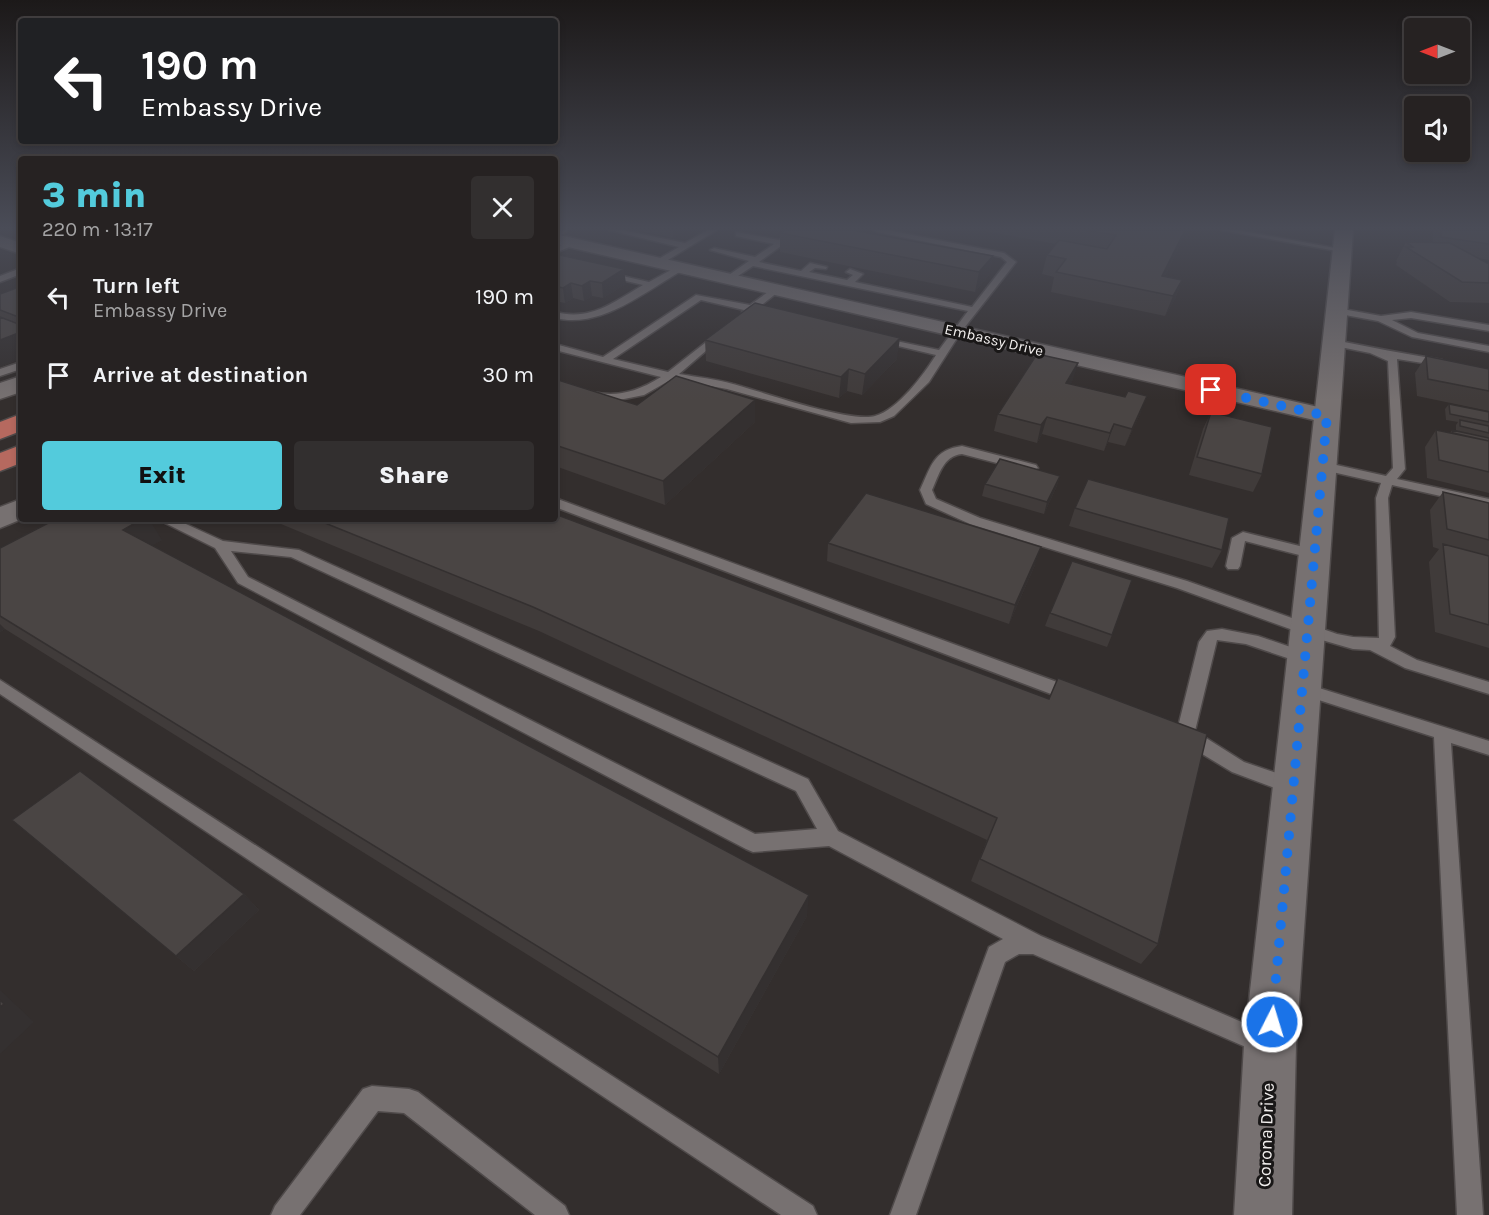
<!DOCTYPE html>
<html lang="en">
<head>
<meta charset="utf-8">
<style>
	:root { --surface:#262222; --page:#322f2f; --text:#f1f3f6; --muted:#a4a4a5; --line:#423f40; --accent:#53cbdc }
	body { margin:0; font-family:Karla,sans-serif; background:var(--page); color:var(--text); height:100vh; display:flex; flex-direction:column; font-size:22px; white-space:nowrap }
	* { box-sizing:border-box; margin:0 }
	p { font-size:20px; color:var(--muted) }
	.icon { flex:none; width:33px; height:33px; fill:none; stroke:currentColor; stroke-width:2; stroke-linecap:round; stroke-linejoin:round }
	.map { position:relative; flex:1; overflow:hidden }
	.sheet { position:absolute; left:18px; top:156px; width:540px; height:366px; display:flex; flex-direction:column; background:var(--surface); border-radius:6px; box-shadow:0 3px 9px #0003,0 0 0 2px var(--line) }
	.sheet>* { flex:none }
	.top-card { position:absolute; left:18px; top:18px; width:540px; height:126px; border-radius:6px; box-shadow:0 3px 9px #0003,0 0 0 2px var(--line); background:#202124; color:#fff; overflow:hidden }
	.needle { width:39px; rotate:270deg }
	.buttons { position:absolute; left:1404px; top:18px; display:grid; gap:12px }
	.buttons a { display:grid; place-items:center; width:66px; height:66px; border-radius:6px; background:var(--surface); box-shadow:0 3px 9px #0003,0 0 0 2px var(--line); font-size:30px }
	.pin { position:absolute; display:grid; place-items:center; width:51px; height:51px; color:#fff; margin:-26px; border-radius:12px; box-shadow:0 3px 9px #0006 }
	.me { position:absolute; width:66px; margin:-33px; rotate:5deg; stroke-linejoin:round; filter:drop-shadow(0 0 4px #0008) }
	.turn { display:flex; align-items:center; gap:21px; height:126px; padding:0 24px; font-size:27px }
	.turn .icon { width:78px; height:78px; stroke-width:2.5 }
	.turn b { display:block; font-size:42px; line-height:51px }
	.round { display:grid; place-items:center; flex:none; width:63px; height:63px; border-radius:6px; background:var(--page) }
	.headline { display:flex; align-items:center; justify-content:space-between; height:102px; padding:0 24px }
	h1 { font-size:36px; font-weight:800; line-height:45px; color:var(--accent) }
	.cta { display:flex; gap:12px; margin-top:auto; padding:12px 24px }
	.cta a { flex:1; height:69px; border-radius:6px; background:var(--accent); color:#111; font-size:24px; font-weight:800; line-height:69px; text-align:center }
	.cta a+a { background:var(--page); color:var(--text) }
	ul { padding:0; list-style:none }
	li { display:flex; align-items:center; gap:18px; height:78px; padding:0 24px }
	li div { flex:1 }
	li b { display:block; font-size:22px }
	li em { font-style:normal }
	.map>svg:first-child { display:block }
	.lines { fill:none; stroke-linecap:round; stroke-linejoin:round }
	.service-casing { stroke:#4f4a4a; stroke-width:3 }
	.minor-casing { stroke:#4f4a4a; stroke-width:3 }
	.tertiary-casing { stroke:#4f4a4a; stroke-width:3 }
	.secondary-casing { stroke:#4f4a4a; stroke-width:3 }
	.motorway-casing { stroke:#4f4a4a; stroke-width:3 }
	.service { fill:#777171; fill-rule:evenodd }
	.minor { fill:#777171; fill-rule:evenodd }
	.tertiary { fill:#777171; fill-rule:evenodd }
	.secondary { fill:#777171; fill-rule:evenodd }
	.motorway { fill:#b6695f; fill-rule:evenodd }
	.wall { fill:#403b3a }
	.shaded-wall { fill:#343030 }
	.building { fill:#4a4544; stroke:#343030; stroke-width:1.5 }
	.route { stroke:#1a73e8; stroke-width:10; stroke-dasharray:0 18 }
	.labels { text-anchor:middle; stroke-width:6; stroke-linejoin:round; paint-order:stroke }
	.far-street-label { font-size:15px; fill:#f2efee; stroke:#191717 }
	.street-label { font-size:18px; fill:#f2efee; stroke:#191717 }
</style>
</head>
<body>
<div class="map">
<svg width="1489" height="1215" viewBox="0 0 1489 1215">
	<rect width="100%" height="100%" fill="#332e2d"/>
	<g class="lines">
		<g class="service-casing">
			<path id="service" d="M609,230H622L685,243L708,230H717L658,266L654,263L655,261L679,247Z
				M794,230H803L759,262L801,271L810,263L827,267L826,269L815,268L809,272L847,280L853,275L846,272L850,269L863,274L855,282L972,307L1007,262L1001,257L877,232L873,230H887L1004,253L1016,262L961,332L929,382L894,416L880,422L851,423L727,389L672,379L644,395L609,402L588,400L555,390V383C599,394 619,403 661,377L555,350V344L603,357L696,295L750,305L775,287L778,288V292L759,307L770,310V314L753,312L747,315L742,312L744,310L701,300L613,359L668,372L719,332L724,335L722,337L679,374C697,377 716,379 733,384C763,392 850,423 875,416C898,410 924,374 936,355L877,341V337L939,350L968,311L753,266L729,282L725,279L726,277L749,261L710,250L714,248L755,257L774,244L736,236V232L779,240Z
				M1221,230H1237L1346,250L1342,252Z
				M571,241L575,243L574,245L555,253V248Z
				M680,265L684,268L683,270C644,292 602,329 555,318V312C591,321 612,303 643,285L605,276V272L649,282Z
				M21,268V274L0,282V276Z
				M1337,308L1381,316L1411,312L1489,325V331L1411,318L1392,320L1418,333L1489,346V352L1412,337L1378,321L1334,313V309Z
				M1334,340C1370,347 1405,354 1442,360L1447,363L1442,366L1397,359L1405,469L1397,479L1489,499V507L1392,485L1388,498L1395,637L1390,646L1417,660L1489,682V694L1405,668L1370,650L1353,649L1315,638L1177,588L970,524L926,504L920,490C931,467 933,450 962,446L1036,465L1038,468L1032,472L962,454C943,456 939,475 932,490L936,499L980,518L1187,581L1337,634L1353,637L1379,638L1376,498L1381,483L1319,469L1317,466L1323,462L1386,476L1393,468L1388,361L1370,353L1330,345L1329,343Z
				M21,362V369L0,376V369Z
				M555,498L1079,690L1081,695L1079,700L1073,701L1067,700L555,507Z
				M157,519H175L223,541L299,550L808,779L838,831L1041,936L1272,1035L1276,1043L1272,1051L1264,1055L1033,954H1019L1005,962L916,1215H890L986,955L989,947L1003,939L829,846L753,852L746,849L238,583L215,548ZM231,551L291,557L796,791L817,829L755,834L248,577Z
				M1243,532L1320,551L1322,554L1315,559L1245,541L1240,566L1238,569H1228L1226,566L1232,538Z
				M1222,629L1258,636L1311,654L1313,658L1311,662L1305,664L1246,644L1217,640L1195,731L1244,762L1297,780L1300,786L1297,792L1291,794L1232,772L1179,740L1176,735L1199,642L1207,631Z
				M0,680L813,1206L817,1215H781L0,694Z
				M1303,683L1489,741V755L1451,743L1483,1215H1457L1434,737L1297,693L1295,689L1297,685Z
				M372,1086L409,1089L418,1092L565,1206L569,1215H535L404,1113L378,1111L300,1215H271L275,1206L363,1089Z"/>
		</g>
		<g class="minor-casing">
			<path id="minor" d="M555,234L1327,409L1335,411L1338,416L1335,421L1327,423L555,244Z
				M0,236L21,243V254L0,247Z"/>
		</g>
		<g class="tertiary-casing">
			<path id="tertiary" d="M1335,230H1353L1296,1045L1292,1215H1234L1244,1045Z"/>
		</g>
		<g class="secondary-casing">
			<path id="secondary" d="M555,230H567L564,234L555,236Z
				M21,376V392L0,399V383Z
				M21,499L22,519L0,528V507Z"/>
		</g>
		<g class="motorway-casing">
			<path id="motorway" d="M21,414V431L0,439V422Z
				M21,445V463L0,471V453Z"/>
		</g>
		<use href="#service" class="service"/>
		<use href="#minor" class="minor"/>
		<use href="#tertiary" class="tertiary"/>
		<use href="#secondary" class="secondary"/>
		<use href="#motorway" class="motorway"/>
	</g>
	<path class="wall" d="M635,230H687L673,238Z
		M979,230H1187L1165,276L1182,280L1175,299L1165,316L1051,292L1054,277L1042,274L1047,255L1056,244Z
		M1434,230H1489V260L1478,258L1487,263H1489V303L1450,302L1396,265L1397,262L1396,261L1406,242L1433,243V232Z
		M780,233L993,256L989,275L975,292L780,252Z
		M555,254L626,284L603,298L592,296L584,301L573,298L565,303L555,301Z
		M21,288V358L0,367V294Z
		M705,340L897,359L862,395L847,391L839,398L706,361Z
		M1426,356L1489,369V411L1417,396L1415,373Z
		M555,379L637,405L755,422L665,505L555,466Z
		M1073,380L1070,384L1141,412L1125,446L1108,442L1104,451L1042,434L1037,443L994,431L998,414Z
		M1449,404L1489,412V493L1427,478L1425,447L1436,430L1450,433L1452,430H1456V425L1458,422L1446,420L1445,409Z
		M1211,412L1262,474L1253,492L1189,475L1203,429Z
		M1060,476L1056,488L1044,514L982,496L985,484Z
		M1443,492L1489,503V648L1435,632L1429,562L1439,549L1433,547L1430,510Z
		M1075,508L1222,550L1212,568L1069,526Z
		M269,519H555L1049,699L1158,944L1141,964L971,881L987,840L539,631Z
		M162,540L152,545L807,916L719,1074L5,629L0,632V548Z
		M828,543L1035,565L1009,624L827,561Z
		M1050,613L1112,635L1107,647L1045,626Z
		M12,820L244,894L259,910L194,971Z"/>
	<path class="shaded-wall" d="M673,230H687L673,238Z
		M1185,230H1187L1185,234L1156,295L1162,276Z
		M993,256L989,275L975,292L979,272Z
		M624,269L626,284L603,298L602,283Z
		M1182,280L1175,299L1165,316L1173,296Z
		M590,281L592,296L584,301L582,286Z
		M571,283L573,298L565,303L563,288Z
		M21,332V358L0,367V340Z
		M900,338L897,359L862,395L865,374Z
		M1078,363L1073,380L1061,400L1066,383Z
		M849,369L847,391L839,398L841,377Z
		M1147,396L1141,412L1125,446L1132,429Z
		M755,400V422L665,505L663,481Z
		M1047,417L1042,434L1037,443L1041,425Z
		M1114,424L1108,442L1104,451L1110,433Z
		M1060,476L1056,488L1044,514L1047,502Z
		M142,519H149L162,540L139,553L123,530Z
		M1041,547L1035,565L1009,624L1015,605Z
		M0,624L5,629L0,632Z
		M244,894L259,910L194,971L176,956Z
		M809,895L807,916L719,1074L718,1057Z
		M0,990L34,1022L0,1054Z"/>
	<path class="building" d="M785,230H852L993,256L979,272L780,233Z
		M1083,230H1185L1162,276L1182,280L1173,296L1056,272L1066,259L1047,255L1059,240L1107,249L1116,235Z
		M1441,230H1489V244L1441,237Z
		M1406,242L1450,243L1487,263H1489V283L1462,282L1406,247H1413Z
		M555,254L624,269L602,283L590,281L582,286L571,283L563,288L555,286Z
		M19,287L21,288V318L0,310V294Z
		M755,303L900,338L865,374L849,369L841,377L705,340Z
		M0,317L21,325V332L0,340Z
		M1037,354L1078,363L1066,383L1125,397L1128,391L1147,396L1132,429L1114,424L1110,433L1047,417L1041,425L998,414Z
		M1426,356L1489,369V391L1428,379Z
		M676,376L755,400L663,481L555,445V379L637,405Z
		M1449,404L1489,412V422L1450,414Z
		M1211,412L1272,427L1262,474L1197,457Z
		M1460,420L1489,426V433L1460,426Z
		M1436,430L1489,441V472L1439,460Z
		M1452,430L1489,438V441L1453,433Z
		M1000,459L1060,476L1047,502L985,484Z
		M1088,479L1229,518L1222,550L1075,508Z
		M1443,492L1489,503V540L1447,529Z
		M866,493L1041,547L1015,605L828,543Z
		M555,514L1049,699L1058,678L1207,734L1158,944L980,859L997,818L533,607L315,519H555Z
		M56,519H142L123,530L809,895L718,1057L0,616V548Z
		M1443,544L1489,556V625L1450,614Z
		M1072,561L1132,580L1112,635L1050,613Z
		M80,771L244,894L176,956L12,820Z
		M0,1000L4,1004L0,1007Z"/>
	<linearGradient id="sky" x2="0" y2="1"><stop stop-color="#1c1919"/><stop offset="0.57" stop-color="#4a4c57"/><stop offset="1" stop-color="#4a4c57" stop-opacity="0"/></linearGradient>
	<rect width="1489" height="400" fill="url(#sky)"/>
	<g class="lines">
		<path class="route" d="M1211,390L1327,416L1272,1022"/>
	</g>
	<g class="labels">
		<g class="far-street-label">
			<text transform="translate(994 340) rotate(13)" y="5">Embassy Drive</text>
		</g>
		<g class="street-label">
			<text transform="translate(1266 1135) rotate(-88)" y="6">Corona Drive</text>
		</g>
	</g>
</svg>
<div class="buttons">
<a><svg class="needle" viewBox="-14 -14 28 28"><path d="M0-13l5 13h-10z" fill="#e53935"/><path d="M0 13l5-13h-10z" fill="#a4a4a5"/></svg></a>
<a><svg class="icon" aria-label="sound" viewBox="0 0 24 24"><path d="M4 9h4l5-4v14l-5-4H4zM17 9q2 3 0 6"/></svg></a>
</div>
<div class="pin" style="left:1211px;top:390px;background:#d93025"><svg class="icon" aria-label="arrive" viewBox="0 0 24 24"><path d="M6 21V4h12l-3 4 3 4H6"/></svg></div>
<svg class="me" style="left:1272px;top:1022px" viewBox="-20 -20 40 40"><circle r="17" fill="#1a73e8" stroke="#fff" stroke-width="3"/><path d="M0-11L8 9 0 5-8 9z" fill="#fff"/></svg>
<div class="top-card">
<div class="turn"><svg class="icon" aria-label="left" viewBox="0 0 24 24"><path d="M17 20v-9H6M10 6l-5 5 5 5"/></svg><div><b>190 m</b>Embassy Drive</div></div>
</div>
<section class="sheet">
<div class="headline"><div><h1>3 min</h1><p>220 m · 13:17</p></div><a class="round"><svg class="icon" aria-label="close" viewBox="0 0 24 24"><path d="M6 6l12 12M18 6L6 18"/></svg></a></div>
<ul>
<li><svg class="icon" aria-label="left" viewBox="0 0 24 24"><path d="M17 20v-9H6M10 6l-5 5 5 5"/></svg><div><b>Turn left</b><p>Embassy Drive</p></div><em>190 m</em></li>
<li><svg class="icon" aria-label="arrive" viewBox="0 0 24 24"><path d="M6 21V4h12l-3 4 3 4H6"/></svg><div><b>Arrive at destination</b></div><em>30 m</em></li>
</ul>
<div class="cta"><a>Exit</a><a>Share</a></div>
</section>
</div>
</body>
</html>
